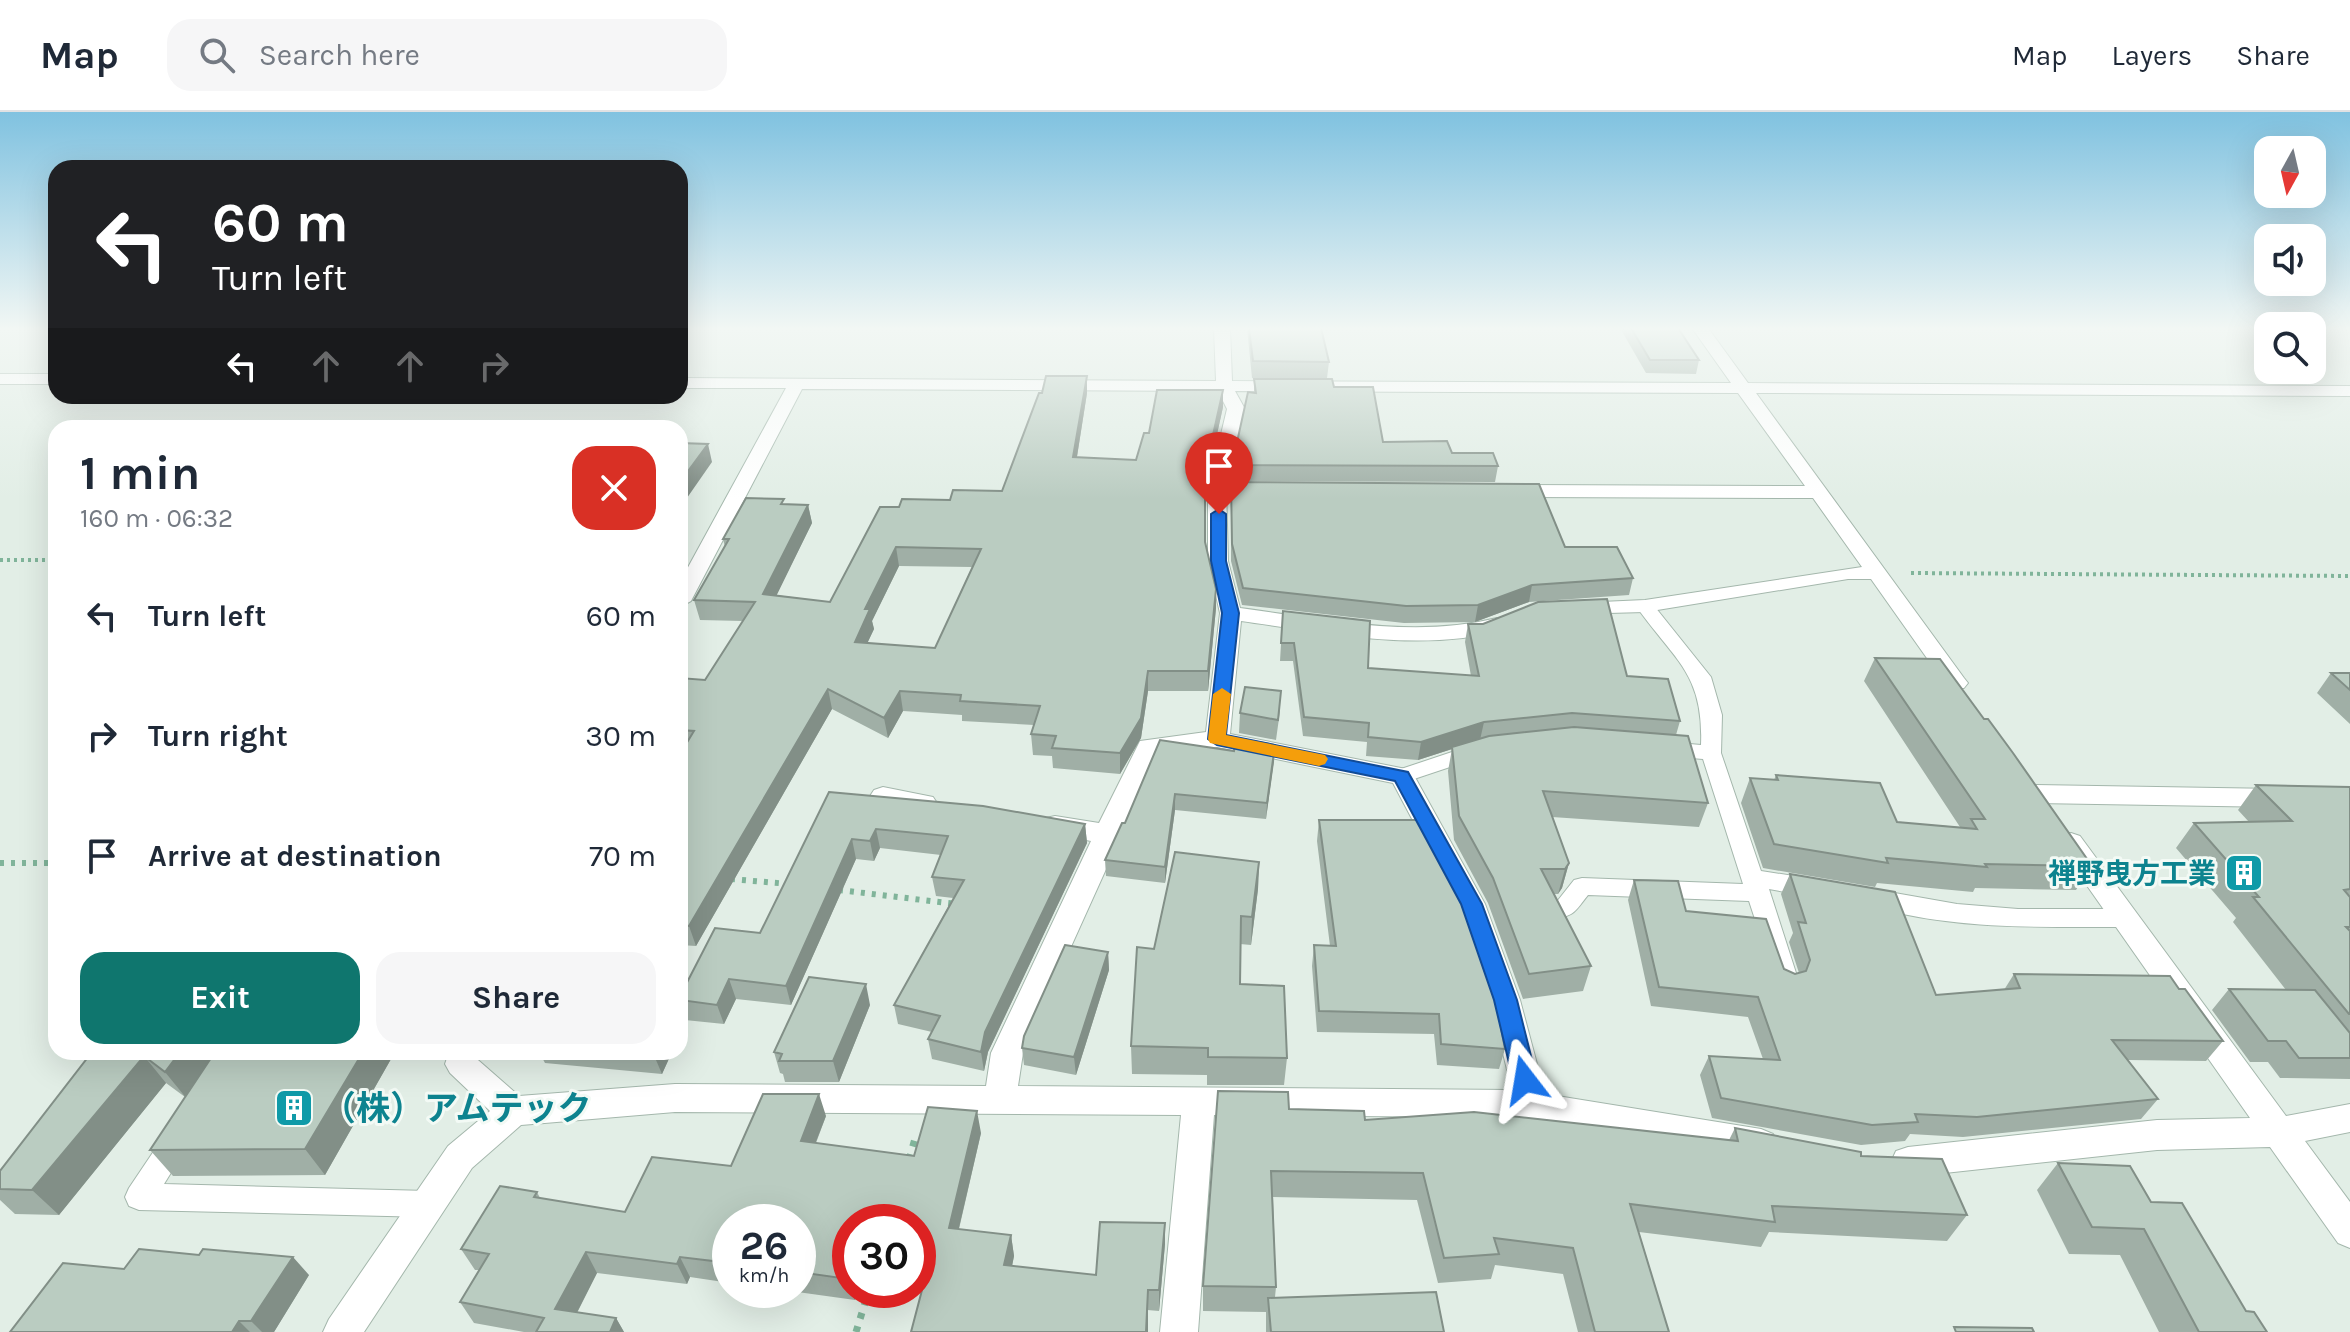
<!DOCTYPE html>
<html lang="en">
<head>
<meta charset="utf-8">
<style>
	:root { --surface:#fff; --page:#f6f6f7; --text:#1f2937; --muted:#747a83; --line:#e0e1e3; --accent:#0f766e }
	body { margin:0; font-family:Karla,"Noto Sans JP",sans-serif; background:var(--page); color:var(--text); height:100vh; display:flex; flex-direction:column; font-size:30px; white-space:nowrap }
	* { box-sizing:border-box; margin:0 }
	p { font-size:26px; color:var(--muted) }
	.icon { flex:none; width:44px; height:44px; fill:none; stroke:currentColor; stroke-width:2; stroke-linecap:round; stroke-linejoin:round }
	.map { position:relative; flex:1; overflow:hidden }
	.side { position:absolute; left:48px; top:308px; width:640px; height:640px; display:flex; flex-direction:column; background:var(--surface); border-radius:24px; box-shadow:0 8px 32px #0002 }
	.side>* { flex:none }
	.hud { position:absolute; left:48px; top:48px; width:640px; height:244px; border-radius:24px; box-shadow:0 8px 32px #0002; background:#202124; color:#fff; overflow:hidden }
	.needle { width:52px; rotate:188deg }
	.controls { position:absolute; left:2254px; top:24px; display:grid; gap:16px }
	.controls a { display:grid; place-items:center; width:72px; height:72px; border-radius:16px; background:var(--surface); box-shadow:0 8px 32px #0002; font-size:40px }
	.speed { position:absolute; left:712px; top:1092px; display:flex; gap:16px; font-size:40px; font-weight:700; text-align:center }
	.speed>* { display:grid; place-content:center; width:104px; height:104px; border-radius:50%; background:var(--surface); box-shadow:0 8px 32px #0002; line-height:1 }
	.speed small { font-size:20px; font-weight:400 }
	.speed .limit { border:12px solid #d22; background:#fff; color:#111 }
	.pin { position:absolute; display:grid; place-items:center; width:68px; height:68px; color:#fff; margin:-82px -34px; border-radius:50% 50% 50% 0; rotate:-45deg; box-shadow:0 0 8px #0007 }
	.pin .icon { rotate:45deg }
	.me { position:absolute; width:88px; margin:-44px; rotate:346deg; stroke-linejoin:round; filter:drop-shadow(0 0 6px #0008) }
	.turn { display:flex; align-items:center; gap:28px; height:168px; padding:0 32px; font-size:36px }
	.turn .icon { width:104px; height:104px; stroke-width:2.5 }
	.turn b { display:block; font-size:56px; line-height:68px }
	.lanes { display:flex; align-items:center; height:76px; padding:0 32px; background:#0003; justify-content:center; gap:40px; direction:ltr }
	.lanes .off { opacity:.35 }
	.round { display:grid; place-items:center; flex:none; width:84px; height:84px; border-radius:24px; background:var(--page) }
	.headline { display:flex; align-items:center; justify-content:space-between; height:136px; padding:0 32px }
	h1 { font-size:48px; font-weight:700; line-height:60px }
	.primary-button { display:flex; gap:16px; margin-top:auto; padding:16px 32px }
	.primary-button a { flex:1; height:92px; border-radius:24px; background:var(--accent); color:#fff; font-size:32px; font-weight:700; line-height:92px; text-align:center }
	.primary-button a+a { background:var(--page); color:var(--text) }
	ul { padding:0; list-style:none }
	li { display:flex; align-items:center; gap:24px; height:120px; padding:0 32px }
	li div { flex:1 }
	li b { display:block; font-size:30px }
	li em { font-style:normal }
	header { display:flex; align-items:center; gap:48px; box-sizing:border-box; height:112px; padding:0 40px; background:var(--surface); border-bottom:2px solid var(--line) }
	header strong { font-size:38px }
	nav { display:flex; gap:44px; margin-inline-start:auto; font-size:28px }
	.search { width:560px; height:72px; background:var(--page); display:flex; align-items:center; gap:20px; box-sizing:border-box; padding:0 28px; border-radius:24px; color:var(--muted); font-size:30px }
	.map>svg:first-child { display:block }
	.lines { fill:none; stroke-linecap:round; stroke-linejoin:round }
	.service-casing { stroke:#a4b7ac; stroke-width:2 }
	.minor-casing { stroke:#a4b7ac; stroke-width:2 }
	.path-far2 { stroke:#80b49a; stroke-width:4; stroke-dasharray:3 4; stroke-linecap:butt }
	.path-far1 { stroke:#80b49a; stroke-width:6; stroke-dasharray:4 7; stroke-linecap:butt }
	.path { stroke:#80b49a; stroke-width:7; stroke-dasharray:6 8; stroke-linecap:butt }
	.service { fill:#fff; fill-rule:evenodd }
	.minor { fill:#fff; fill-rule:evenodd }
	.wall { fill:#a0afa6; fill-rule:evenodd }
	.shaded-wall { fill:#828f87 }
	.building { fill:#baccc1; stroke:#828f87; stroke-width:2; fill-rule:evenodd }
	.route { fill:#1a73e8; stroke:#114b97; stroke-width:2 }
	.slow { fill:#f59e0b }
	.labels { text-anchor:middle; stroke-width:6; stroke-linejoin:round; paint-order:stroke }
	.culture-label { font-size:28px; font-weight:bold; fill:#0d838f; stroke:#f3faf5; text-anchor:end }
	.near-culture-label { font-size:34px; font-weight:bold; fill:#0d838f; stroke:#f3faf5; text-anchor:start }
</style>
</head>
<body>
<header>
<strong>Map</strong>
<div class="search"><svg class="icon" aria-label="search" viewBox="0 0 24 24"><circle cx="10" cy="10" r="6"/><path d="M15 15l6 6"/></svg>Search here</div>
<nav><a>Map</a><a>Layers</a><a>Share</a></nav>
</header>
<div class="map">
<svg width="2350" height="1220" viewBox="0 0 2350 1220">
	<rect width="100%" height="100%" fill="#e2eee6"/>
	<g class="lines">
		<g class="service-casing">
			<path id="service" d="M1645,489L1651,490L1711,565L1722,603L1721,641L1761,759L1813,767L1821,770L1825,776L1821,782L1813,785L1769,777L1796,861L1793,868L1784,871L1775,868L1749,789L1588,783C1578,795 1572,809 1555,803L1551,797L1574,768L1582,766L1743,772L1703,647L1667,644L1657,637L1667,630L1701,633C1704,561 1674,548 1636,494Z
				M1476,632L1483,634L1486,639L1483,644L1402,671L1395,669L1392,664L1395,659Z
				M1872,777L1957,792L2018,797H2124L2132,800L2136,806L2132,812L2124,815C2038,815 1947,818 1864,792L1860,786L1864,780Z
				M176,1018L186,1021L190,1030L164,1072L428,1079L438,1083L442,1092L438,1101L428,1105L139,1098L129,1094L125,1085L129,1076L166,1021Z"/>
		</g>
		<g class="minor-casing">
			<path id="minor" d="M1214,216H1230L1232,269L1731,271L1692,216H1708L1748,271L2350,274V284L1756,281L1964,566L1968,571L1964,576H1948L1871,467H1848L1645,500L1571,502L1568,497L1571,492L1579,491L1645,488L1862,455L1813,386L1511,385L1502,379L1511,373L1805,374L1738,281L1235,279L1245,297L1226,377L1228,449L1240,496C1325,507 1413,527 1497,506L1508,513L1505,518C1418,541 1328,521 1241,509L1230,622L1411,658L1485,792L1520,888L1545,982L1761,1017L1773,1022L1778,1032L1773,1042L1761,1047L1605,1018L1505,1005L1214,1003L1198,1220H1160L1181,1003L675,1000L521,1013L472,1056L364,1220H323L329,1207L448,1034L490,999L450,961L445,952L449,940H481L478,948L519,984L675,972L986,974L991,941L1091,729L1046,720L1042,713L1046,706L1055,704L1099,711L1140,629L1206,620L1220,501L1208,449V377L1227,297L1218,279L802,277L691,489L680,495V470L786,276H680V266L1216,269ZM1217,635L1393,671L1457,792L1490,888L1512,978L1018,974L1023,941L1158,642Z
				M0,262H56V272H0Z
				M2036,673L2277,677L2286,680L2290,686L2286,692L2277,695L2036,691L2027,688L2023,682L2027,676Z
				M883,675L933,685L937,691L933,697L924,700L874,690L870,684L874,678Z
				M2071,721L2080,724L2286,1004L2350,992V1020L2305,1029L2350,1090V1136L2338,1131L2270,1035L2157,1038L1908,1065L1896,1061L1891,1050L1896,1039L1908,1035L2157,1008L2250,1006L2062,738L2058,731L2062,724Z"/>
		</g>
		<path class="path-far2" d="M0,448H56
			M1911,461L2350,464"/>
		<path class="path-far1" d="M0,751H56
			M731,767L789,772
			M839,778L956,792"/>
		<path class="path" d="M909,1048L916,1023
			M856,1220L869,1178"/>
		<use href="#service" class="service"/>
		<use href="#minor" class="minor"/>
	</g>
	<path class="wall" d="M1247,216H1321L1329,250L1327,266H1252Z
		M1620,216H1678L1699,248L1696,262L1646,261Z
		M1254,267L1334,275L1383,330L1452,341L1498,354L1495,370L1232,369V353L1254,281Z
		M1087,281L1077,345L1136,348L1149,321L1223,295L1205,376V430L1216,477V496L1208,579H1148L1141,626L1120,662L1053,656L1052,644L1033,643L1031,622L1034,613L962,609V603L903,599L888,626L832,597L696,834L680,833V642L682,638H680V566L705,568L743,509L700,508L694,488L725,435L723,427L785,392L808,393L812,411L776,483L830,490L899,395L1002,379ZM899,454L972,455L935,536L867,531L874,517L872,509Z
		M1231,370L1565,435L1633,466L1629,483L1529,490L1475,510L1404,511L1242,493L1231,449Z
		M1283,499L1368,556L1471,564L1465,530L1468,512L1627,564L1680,609L1676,623L1708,691L1699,715L1552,705L1569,751L1562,776L1558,782H1553L1591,854L1583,879L1523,887L1488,791L1454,728L1448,659L1452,637L1418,648L1366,644L1367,630L1303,624L1293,549H1280Z
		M1875,546L1984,607L2092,754L2076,778L1975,776L1973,780L1877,771L1875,775L1763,756L1741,691L1750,666L1774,668L1776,663L1897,710L1960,715L1864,569Z
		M2331,561H2350V612L2317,581Z
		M1280,599L1276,628L1239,621L1240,601Z
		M1275,633L1266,707L1175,698L1165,771L1106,764L1105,748L1125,711L1234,639Z
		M2256,673L2350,675V967L2280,966L2268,950H2250L2212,898L2229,877L2286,878L2233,810L2236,806L2176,736L2194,711L2249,710L2238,698Z
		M829,680L1085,712L1087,731L988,940L984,959L932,947L928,927L932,920L898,912L894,893L953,786L936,784L932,765L941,743L880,736L874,749L856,747L791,893L736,887L724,912L685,908L680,894V888L760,821Z
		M1319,708L1505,937L1499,957L1437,953L1434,922L1317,920L1312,854L1314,833L1330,834L1317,729Z
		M1259,750L1258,777L1251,833L1240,832V872L1287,946L1284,973H1207V963L1132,962L1131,934L1154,837Z
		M1790,762L1936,883L2004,878L2014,862L2179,877L2223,929L2206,949L2128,948L2158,987L2141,1007L1963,1025L1910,1022L1905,1029L1861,1033L1712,1006L1700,963L1709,944L1763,947L1748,905L1651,894L1628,788L1634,768L1784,857L1795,862L1799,861L1789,830L1793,821L1781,782Z
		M1108,840L1109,858L1076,963L1024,953L1022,936Z
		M870,893L839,970H785L783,962L780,961L774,940Z
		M92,940H395L325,1063L173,1064L150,1038L185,985L166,971L59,1103L15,1102L0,1088V1059Z
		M539,940H672L662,962L545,951Z
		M1289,997L1365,1008L1729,1028L1735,1016L1861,1044L1967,1103L1947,1129L1769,1120L1761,1135L1639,1120L1669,1220H1578L1563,1162L1495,1153L1491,1167L1438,1171L1417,1088L1273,1085L1276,1175L1275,1185L1444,1220H1266V1200L1203,1199V1174Z
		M826,1004L816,1031L914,1044L981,1021L959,1117L1011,1123L1014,1144L1012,1154L1096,1163L1165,1111V1132L1159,1199L912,1178H918V1110H850V1178H858L855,1188L783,1178H798V1110H730V1171L690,1165L687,1172L597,1161L577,1201L616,1206L624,1220H524L474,1211L460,1190L479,1158H475L461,1137L537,1080L540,1086L625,1100L731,1054Z
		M2058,1051L2151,1090L2246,1199L2267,1220H2159L2120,1143L2069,1142L2037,1078Z
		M309,1163L274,1220H10Z"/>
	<path class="shaded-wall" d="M1087,264V281L1074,363L1073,345Z
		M1223,278V295L1205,377V359Z
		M708,332L712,350L680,396V370Z
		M808,393L812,411L768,501L763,482Z
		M896,435L899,454L872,509L874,517L859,549L855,530L865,497Z
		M1532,473L1529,490L1475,510L1478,493Z
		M1216,477V496L1208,579V559Z
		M1148,559V579L1141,626L1120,662V641Z
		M828,577L832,597L696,834L689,814Z
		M900,579L903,599L888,626L884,606Z
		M1484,610L1480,628L1418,648L1421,630Z
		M1275,633L1274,650L1266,707L1267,691Z
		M1175,682V698L1165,771V755Z
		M1085,712L1087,731L988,940L984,959L981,940L985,920Z
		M876,717L880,736L874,749L870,729Z
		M852,727L856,747L791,893L786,874Z
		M1259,750L1258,777L1251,833L1252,805Z
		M1569,751L1562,776L1558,782L1565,757Z
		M1108,840L1109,858L1076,963L1074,945Z
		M729,867L736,887L724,912L717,893Z
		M866,872L870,893L839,970L833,949Z
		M180,940H220L187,987L165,960Z
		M363,940H395L325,1063L305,1037Z
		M654,940H672L662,962L653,941Z
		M144,944L166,971L59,1103L32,1078Z
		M819,982L826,1004L808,1050L801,1029Z
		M977,999L981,1021L954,1137L949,1116Z
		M1165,1111V1132L1159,1199V1178Z
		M1011,1123L1014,1144L1008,1174L1004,1153Z
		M586,1140L597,1161L568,1218L555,1197Z
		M293,1145L309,1163L274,1220H262L251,1209Z
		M680,1145L690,1165L687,1172L677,1152Z
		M852,1178H858L855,1188Z
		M1148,1178V1220H1146Z
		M616,1206L624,1220H610Z
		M239,1209L250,1220H232Z"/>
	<path class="building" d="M1249,216H1321L1329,250L1253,249Z
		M1631,216H1678L1699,248H1650Z
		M1046,264H1087L1073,345L1136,348L1144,321H1149L1157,278H1223L1205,359V430L1216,477L1208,559H1148L1141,606L1120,641L1052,636L1056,624L1031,622L1040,594L960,589L961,583L900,579L884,606L828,577L689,814L680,813V642L694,619L680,618V566L705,568L755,490L694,488L729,427H723L746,386L784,387L781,392L808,393L763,482L830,490L880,395H899L902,387L950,388L953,378L1002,379L1039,281H1042ZM896,435L981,437L935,536L855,530L870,497H865Z
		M1254,267H1332L1334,275H1373L1383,330L1447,329L1452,341H1493L1498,354L1232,353L1248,280L1256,281Z
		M680,331L708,332L680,370Z
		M1231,370L1539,372L1565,435H1617L1633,466L1532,473L1478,493L1406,494L1243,476L1232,432Z
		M1607,487L1627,564L1668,567L1680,609L1572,601L1484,610L1421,630L1368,625L1369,611L1304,605L1294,531H1281L1283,499L1370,509L1368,556L1479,564L1468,512H1483L1538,490Z
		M1875,546L1940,547L1984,607H1988L2013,641L2092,754L1985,752L1987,755L1886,746L1888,751L1774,732L1750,666L1778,668L1776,663L1880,671L1897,710L1977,717L1971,707H1985Z
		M2331,561H2350V578Z
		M1245,575L1281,579L1278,608L1240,601Z
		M1574,615L1688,624L1708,691L1543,679L1569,751L1565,757H1541L1591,854L1529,862L1493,766L1459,704L1452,635L1489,624Z
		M1236,626L1275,633L1267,691L1175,682L1165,755L1105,748L1122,711H1125L1160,628L1234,639Z
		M2256,673L2350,675V777L2344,778L2350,785V815H2346L2350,819V902H2349L2253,785H2259L2194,711L2292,709Z
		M829,680L983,694L1085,712L985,920L981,940L928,927L940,904L894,893L964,768L932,765L948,724L876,717L870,729L852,727L786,874L729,867L717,893L680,888V884L715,816L760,821Z
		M1319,708H1424L1458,772L1492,868L1505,937L1441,932L1439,902L1319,899L1314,833L1336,834Z
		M1175,740L1259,750L1252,805L1241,804L1240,872L1284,874L1287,946L1208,945V936L1131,934L1137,835L1154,837Z
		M1790,762L1895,780L1936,883L2020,876L2014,862L2170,864L2179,877H2185L2223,929L2112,928L2158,987L1977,1005L1915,1002L1918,1010L1872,1013L1721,986L1709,944L1780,948L1758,885L1659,875L1634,768L1678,769L1686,799L1766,807L1784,857L1795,862L1806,859L1810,848L1798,810L1806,811Z
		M1065,833L1108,840L1074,945L1022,936L1024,924Z
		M809,865L866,872L833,949H779L782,942L774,940Z
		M2229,877L2315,878L2350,921V946H2299L2286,929H2268Z
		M92,940H180L165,960L144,944L32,1078L0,1077V1059Z
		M215,940H363L305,1037L150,1038Z
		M1218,979L1288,980L1289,997L1364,999L1365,1008L1474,1000L1738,1029L1735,1016L1861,1040V1044L1942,1047L1967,1103L1772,1094L1775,1110L1630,1092L1669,1220H1595L1573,1136L1494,1126L1499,1142L1444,1146L1423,1061L1271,1059L1276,1175L1203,1174Z
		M763,982H819L801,1029L914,1044L928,995L977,999L949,1116L1011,1123L1004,1153L1096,1163L1100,1110L1165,1111L1159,1178H1148L1146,1220H911L927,1159L918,1158V1110H850V1162L848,1167L798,1160V1110H730V1151L680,1145L677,1152L586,1140L555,1197L616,1206L610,1220H536L544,1206L460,1190L489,1142L461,1137L500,1074L537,1080L534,1085L625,1100L652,1045L731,1054Z
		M2058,1051L2130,1054L2151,1090L2182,1091L2246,1199L2254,1200L2267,1220H2199L2144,1117L2092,1115Z
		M139,1137L199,1143L203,1137L293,1145L251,1209H239L232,1220H10L63,1151L124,1157Z
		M1436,1180L1444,1220H1271L1268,1186Z
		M1954,1215L2032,1216L2034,1220H1956Z"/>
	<linearGradient id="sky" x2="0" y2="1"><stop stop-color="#80c2e0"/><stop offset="0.56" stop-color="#f2f7f4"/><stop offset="1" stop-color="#f2f7f4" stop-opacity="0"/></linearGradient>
	<rect width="2350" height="387" fill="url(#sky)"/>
	<path class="route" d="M1219,397L1226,402V449L1239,501L1226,623L1408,660L1482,792L1517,888L1537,968L1534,975L1525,978L1516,975L1513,968L1494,888L1461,792L1395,669L1217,633L1208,627L1222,501L1211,449V402Z"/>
	<path class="slow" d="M1222,576L1231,582L1226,623L1325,643L1328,647L1325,652L1319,654L1210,631L1208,627L1213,582Z"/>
	<defs>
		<g id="building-square" transform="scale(2)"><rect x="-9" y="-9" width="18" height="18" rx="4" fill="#0f9aa8" stroke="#f3faf5"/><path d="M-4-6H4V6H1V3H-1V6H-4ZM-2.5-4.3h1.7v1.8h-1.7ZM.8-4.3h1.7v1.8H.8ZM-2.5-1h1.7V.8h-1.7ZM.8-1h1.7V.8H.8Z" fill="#fff"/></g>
	</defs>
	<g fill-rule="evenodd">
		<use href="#building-square" x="2244" y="761"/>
		<use href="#building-square" x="294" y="996"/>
	</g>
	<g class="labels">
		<g class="culture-label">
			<text x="2216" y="771">禅野曳方工業</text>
		</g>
		<g class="near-culture-label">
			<text x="322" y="1008">（株）アムテック</text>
		</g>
	</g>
</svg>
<div class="controls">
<a><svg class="needle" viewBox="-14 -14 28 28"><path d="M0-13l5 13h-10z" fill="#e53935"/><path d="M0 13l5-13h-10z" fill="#747a83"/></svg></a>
<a><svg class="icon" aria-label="sound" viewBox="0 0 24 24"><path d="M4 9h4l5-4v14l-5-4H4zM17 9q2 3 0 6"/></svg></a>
<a><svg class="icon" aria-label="search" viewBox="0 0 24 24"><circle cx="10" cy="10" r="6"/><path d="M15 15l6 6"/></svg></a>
</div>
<div class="speed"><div>26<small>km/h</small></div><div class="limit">30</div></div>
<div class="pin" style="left:1219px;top:402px;background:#d93025"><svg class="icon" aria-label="arrive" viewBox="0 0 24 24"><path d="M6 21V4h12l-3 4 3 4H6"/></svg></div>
<svg class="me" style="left:1525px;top:968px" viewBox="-20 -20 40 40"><path d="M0-17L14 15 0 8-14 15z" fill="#1a73e8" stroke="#fff" stroke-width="4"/></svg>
<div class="hud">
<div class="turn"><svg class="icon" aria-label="left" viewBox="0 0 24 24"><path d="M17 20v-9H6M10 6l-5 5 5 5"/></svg><div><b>60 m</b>Turn left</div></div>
<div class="lanes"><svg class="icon" aria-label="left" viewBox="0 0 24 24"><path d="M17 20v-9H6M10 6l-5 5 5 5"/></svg><svg class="icon off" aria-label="ahead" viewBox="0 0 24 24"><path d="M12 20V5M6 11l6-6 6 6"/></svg><svg class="icon off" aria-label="ahead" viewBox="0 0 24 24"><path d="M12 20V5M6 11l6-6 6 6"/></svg><svg class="icon off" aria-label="right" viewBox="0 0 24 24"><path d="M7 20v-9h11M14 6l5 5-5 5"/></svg></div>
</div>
<section class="side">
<div class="headline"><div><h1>1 min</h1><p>160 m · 06:32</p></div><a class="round" style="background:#d93025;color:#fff"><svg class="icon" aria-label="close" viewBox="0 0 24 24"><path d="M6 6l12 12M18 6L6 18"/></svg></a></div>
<ul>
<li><svg class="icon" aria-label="left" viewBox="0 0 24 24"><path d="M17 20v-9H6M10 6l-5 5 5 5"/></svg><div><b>Turn left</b></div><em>60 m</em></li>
<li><svg class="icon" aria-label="right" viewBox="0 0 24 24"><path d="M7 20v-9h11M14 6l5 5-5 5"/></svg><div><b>Turn right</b></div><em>30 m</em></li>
<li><svg class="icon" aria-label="arrive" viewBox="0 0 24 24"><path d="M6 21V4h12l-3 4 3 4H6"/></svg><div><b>Arrive at destination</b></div><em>70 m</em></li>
</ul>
<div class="primary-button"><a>Exit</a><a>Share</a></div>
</section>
</div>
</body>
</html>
